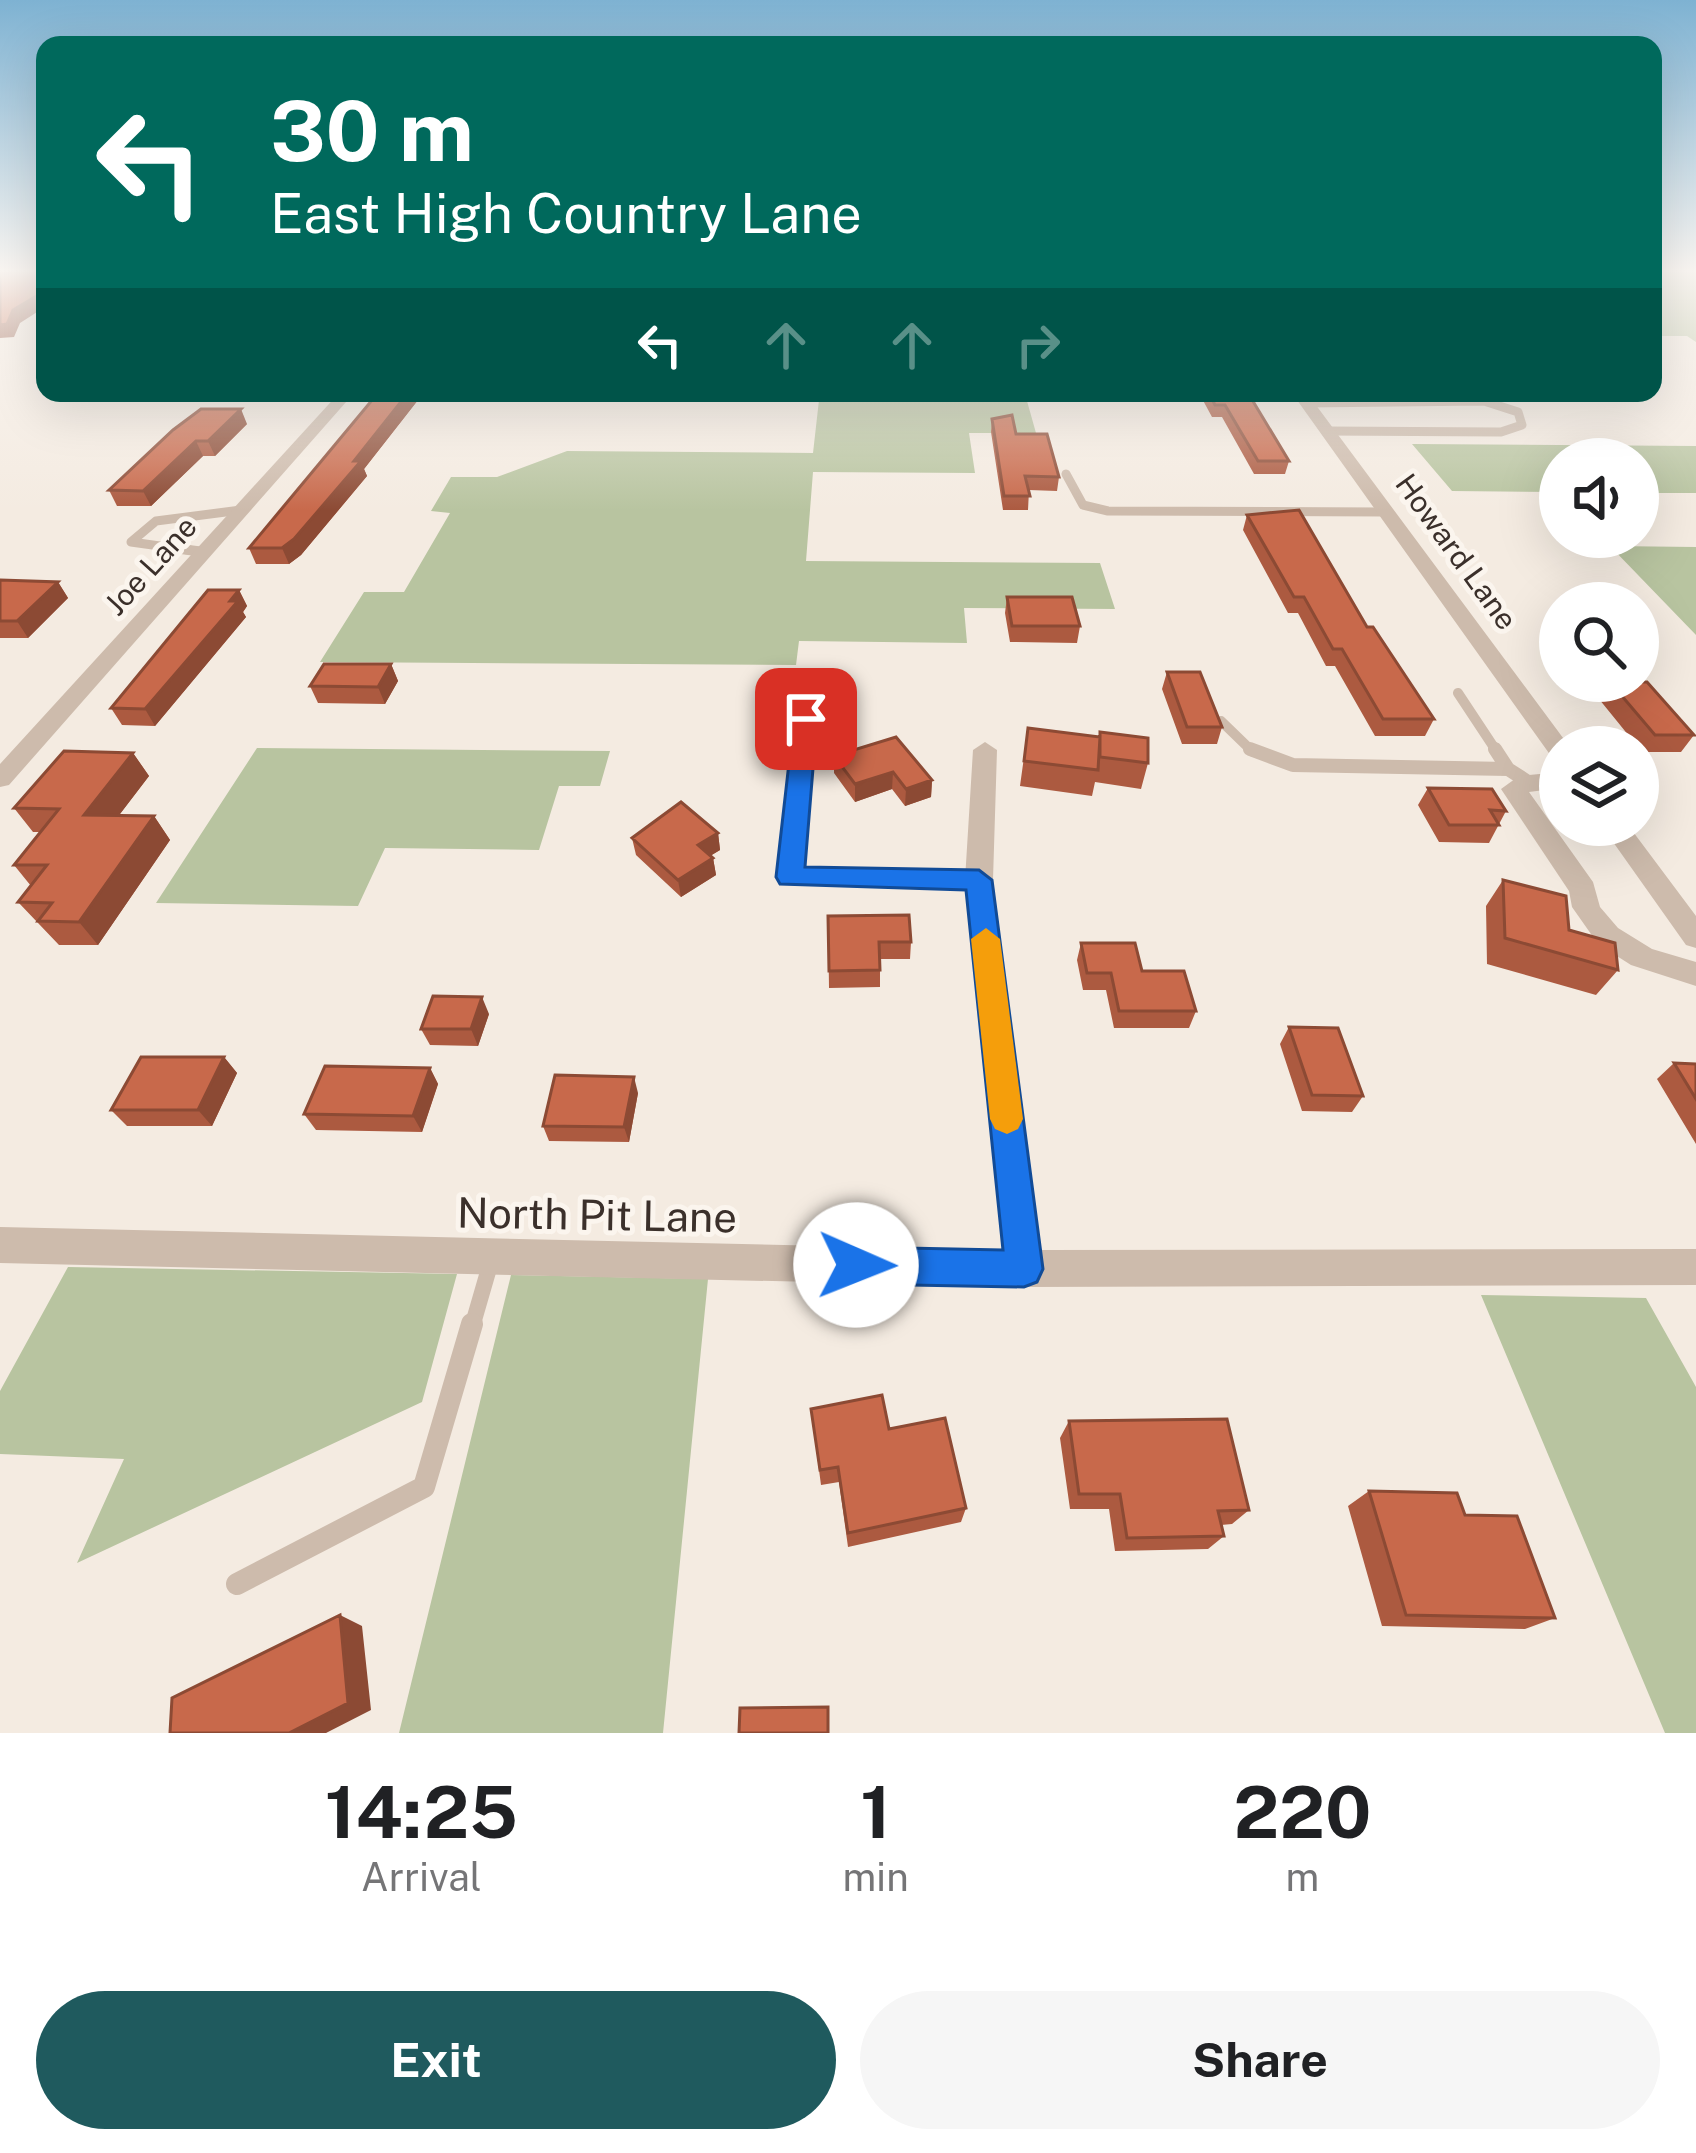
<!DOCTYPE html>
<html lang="en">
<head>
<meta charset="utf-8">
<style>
	:root { --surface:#fff; --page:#f6f6f6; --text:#202124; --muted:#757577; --accent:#1f5a5e }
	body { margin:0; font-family:"Public Sans",sans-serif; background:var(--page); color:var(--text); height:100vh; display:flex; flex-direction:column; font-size:45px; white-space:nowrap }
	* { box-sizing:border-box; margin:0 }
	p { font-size:39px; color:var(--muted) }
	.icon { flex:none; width:66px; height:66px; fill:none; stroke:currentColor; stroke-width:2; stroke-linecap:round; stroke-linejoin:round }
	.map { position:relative; height:1733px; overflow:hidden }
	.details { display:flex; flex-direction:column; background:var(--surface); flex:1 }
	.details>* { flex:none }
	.top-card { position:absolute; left:36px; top:36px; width:1626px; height:366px; border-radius:24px; box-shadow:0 12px 48px #0002; background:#00695c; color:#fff; overflow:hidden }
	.fabs { position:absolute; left:1539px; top:438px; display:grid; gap:24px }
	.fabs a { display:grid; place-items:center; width:120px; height:120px; border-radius:50%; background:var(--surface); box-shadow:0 12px 48px #0002; font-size:60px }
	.pin { position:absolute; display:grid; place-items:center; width:102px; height:102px; color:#fff; margin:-51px; border-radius:24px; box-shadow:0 6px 18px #0006 }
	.me { position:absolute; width:132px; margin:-66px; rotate:91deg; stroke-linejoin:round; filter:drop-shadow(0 0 9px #0008) }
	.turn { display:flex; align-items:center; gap:42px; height:252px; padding:0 36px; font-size:54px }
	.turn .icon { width:156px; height:156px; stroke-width:2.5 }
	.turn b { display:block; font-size:84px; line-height:102px }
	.lanes { display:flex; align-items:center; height:114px; padding:0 36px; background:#0003; justify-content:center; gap:60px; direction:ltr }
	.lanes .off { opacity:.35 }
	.eta { display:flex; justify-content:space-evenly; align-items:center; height:204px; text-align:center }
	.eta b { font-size:72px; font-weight:700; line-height:84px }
	.action { display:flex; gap:24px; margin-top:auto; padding:24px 36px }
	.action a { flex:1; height:138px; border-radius:72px; background:var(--accent); color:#fff; font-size:48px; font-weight:700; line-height:138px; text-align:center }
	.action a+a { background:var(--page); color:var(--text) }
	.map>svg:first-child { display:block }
	.green { fill:#b8c4a0 }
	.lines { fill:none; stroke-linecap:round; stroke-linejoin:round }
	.service-far4 { stroke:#cdbbac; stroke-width:9 }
	.service-far3 { stroke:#cdbbac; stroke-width:10 }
	.service-far2 { stroke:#cdbbac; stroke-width:14 }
	.service-far1 { stroke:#cdbbac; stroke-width:16 }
	.service { stroke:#cdbbac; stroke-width:22 }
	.minor { fill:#cdbbac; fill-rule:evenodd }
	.wall { fill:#ac5a40 }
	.shaded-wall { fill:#8c4a34 }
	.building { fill:#c8694b; stroke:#8c4a34; stroke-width:3 }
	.route { fill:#1a73e8; stroke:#114b97; stroke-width:3 }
	.slow { fill:#f59e0b }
	.labels { text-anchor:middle; stroke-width:10; stroke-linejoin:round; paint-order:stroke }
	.far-street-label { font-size:30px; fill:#3b302b; stroke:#fbf5ee }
	.near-street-label { font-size:42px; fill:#3b302b; stroke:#fbf5ee }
</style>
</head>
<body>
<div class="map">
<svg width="1696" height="1733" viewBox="0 0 1696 1733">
	<rect width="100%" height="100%" fill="#f4ebe1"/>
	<path class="green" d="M1653,269H1696V342L1687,336H1653Z
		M819,400L1027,401L1036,433H969L975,473L813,472L806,561L1100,563L1115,609L964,608L967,643L799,641L796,665L320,662L364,592H404L450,513L431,511L451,477H497L567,451L813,453Z
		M1412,444L1696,446V493H1638V459H1560V492L1452,491Z
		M1610,546L1696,547V635Z
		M257,748H258L610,751L600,786H559L539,850L385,848L358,906L156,903Z
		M68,1267L457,1274L422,1402L77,1563L124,1459L0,1454V1391Z
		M511,1275L708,1279L663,1733H399Z
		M1481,1295L1646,1298L1696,1387V1733H1665Z"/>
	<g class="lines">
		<path class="service-far4" d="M1307,403L1484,401L1518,412L1522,425L1501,432L1327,431
			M1066,474L1083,505L1108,511L1385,512
			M203,552L131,542L156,521L241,510"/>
		<path class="service-far3" d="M181,549L204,552
			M1458,693L1497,752
			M1221,721L1253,752
			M803,752L806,719"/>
		<path class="service-far2" d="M803,749L790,877L979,880
			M1250,749L1293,765L1508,769L1528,782
			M1495,749L1508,769"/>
		<path class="service-far1" d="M472,1327L492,1258"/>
		<path class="service" d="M237,1584L424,1487L472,1324"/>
		<path class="minor" d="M0,269H23L24,270L0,274Z
			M339,393H354L9,785L0,787V764Z
			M1292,393H1307L1569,746L1560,747V759L1551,756Z
			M985,742L997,750L993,880L1040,1250L1696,1249V1285L1024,1287L0,1263V1227L1003,1250L965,880L973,750Z
			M1560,772V788L1529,792L1593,882L1600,907L1618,928L1652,949L1696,962V986L1631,965L1598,944L1572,907L1569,891L1501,789L1519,776Z
			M1601,825H1628L1696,916V948L1686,945Z"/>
	</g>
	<path class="wall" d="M1199,393H1248L1289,461L1285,474H1254L1222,417H1212Z
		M418,400L364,469L367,476L301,555L289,564H256L249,548Z
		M992,419L1016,434L1059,477L1057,491L1029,490L1028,510H1003L991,432Z
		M247,424L215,456H203L151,506H117L109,490L173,430Z
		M1247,515L1367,627L1434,719L1425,736H1375L1335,666H1326L1298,613H1288L1243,530Z
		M0,580L58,582L68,598L28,638H0Z
		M239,590L247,606L243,612L246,617L155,726L122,725L111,708Z
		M1007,597L1080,626L1077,643L1010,642L1005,613Z
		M391,664L398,681L385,704L318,703L310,686Z
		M1167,672L1222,727L1217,744H1182L1162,689Z
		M1610,682L1694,735L1681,752H1642L1599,699Z
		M1028,728L1148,763L1141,789L1095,782L1092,796L1020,786Z
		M133,753L149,776L119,815L154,816L170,840L98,945H59L18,902L31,886L14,865L40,832H33L14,808Z
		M834,756L932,780L931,797L905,806L892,789L855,802L834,773Z
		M1428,788L1506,811L1489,843L1439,842L1418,805Z
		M718,833L720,850L710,856L713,858L716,875L681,897L636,855L632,838Z
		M1503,880L1618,970L1596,995L1487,964L1486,906Z
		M828,916L911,942L910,959H880V987L829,988Z
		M1081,943L1142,971L1196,1011L1189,1028H1114L1106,990H1083L1077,960Z
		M489,1014L478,1046L430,1045L421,1029Z
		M1289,1027L1363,1096L1352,1112L1302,1111L1280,1044Z
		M224,1057L237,1073L212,1126H127L111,1110Z
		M1674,1063L1696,1064V1144L1657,1079Z
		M430,1068L438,1084L422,1132L316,1130L304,1114Z
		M638,1093L629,1142L549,1141L543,1126Z
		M811,1409L889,1429L966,1508L961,1522L848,1547L839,1482L821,1485Z
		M1069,1421L1249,1510L1232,1524L1221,1525L1224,1536L1208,1549L1115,1551L1109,1509H1070L1060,1438Z
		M1369,1491L1465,1515L1555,1618L1525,1629L1382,1626L1348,1506Z"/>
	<path class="shaded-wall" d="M45,291V307L20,323L14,337L0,338V325L13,310Z
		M408,393H416L418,400L364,469L367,476L301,555L289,564L282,548Z
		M241,409L247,424L215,456L208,441Z
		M196,441L203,456L151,506L143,491Z
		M58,582L68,598L28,638L17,621Z
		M239,590L247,606L243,612L246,617L155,726L145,709Z
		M391,664L398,681L385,704L378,687Z
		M133,753L149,776L101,839L84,815Z
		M893,772L892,789L855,802V784Z
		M932,780L931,797L905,806L906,789Z
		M154,816L170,840L98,945L79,922Z
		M718,833L720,850L700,862L698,845Z
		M713,858L716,875L681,897L678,880Z
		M482,997L489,1014L478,1046L471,1029Z
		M224,1057L237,1073L212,1126L198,1110Z
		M430,1068L438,1084L422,1132L413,1116Z
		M634,1077L638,1093L629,1142L624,1127Z
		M340,1615L362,1626L371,1710L326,1733H289Z"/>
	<path class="building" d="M15,269H45V291L13,310L7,324L0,325V273H8Z
		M378,393H408L354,461H361L294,539L282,548H249Z
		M1209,393H1248L1289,461H1258L1225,405H1215Z
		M201,409H241L208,441H196L143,491L109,490L173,430Z
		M1012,415L1016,434H1047L1059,477L1025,476L1030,496H1004L992,419Z
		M1299,510L1367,627H1373L1434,719H1383L1342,649H1333L1304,597H1294L1247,515Z
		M0,580L58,582L17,621H0Z
		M208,590H239L230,601H238L145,709L111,708Z
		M1007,597H1072L1080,626H1012Z
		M324,664H391L378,687L310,686Z
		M1167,672H1200L1222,727H1187Z
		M1610,682H1647L1694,735H1655Z
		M1028,728L1100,737L1098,770L1024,761Z
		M1100,732L1148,738V763L1100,757Z
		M896,737L932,780L906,789L893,772L855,784L834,756Z
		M64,751L133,753L84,815L154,816L79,922L38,921L52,903L18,902L47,865H14L59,809L14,808Z
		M1428,788L1492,789L1506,811L1490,810L1499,825H1449Z
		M681,802L718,833L698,845L713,858L678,880L632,838Z
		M1503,880L1566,896L1569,930L1615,943L1618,970L1505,938Z
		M909,915L911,942H879L880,970L829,971L828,916Z
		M1081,943H1135L1142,971H1184L1196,1011H1119L1111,973H1087Z
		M433,996L482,997L471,1029H421Z
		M1289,1027L1338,1028L1363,1096L1312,1095Z
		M141,1057H224L198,1110H111Z
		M1674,1063L1696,1064V1099Z
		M325,1066L430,1068L413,1116L304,1114Z
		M555,1075L634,1077L624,1127L543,1126Z
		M882,1395L889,1429L945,1418L966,1508L848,1533L838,1467L820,1470L811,1409Z
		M1227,1419L1249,1510L1218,1511L1224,1536L1127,1538L1120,1494H1079L1069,1421Z
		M1369,1491L1457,1493L1465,1515L1517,1516L1555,1618L1406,1615Z
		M340,1615L348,1703L289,1733H170L172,1698Z
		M828,1707V1733H739L740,1708Z"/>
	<linearGradient id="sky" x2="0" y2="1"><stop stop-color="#7eb2d2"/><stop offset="0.53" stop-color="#faf6f2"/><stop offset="1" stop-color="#faf6f2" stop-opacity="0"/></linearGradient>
	<rect width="1696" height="511" fill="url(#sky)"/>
	<path class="route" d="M806,712L817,719L805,867L979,870L992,880L1043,1269L1037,1282L1024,1287L856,1284L843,1278L838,1265L843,1252L856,1247L1003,1250L966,890L780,884L776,877L794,719Z"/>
	<path class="slow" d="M986,928L1000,939L1023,1119L1018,1129L1007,1134L995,1129L990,1119L971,939Z"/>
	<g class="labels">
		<g class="far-street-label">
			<text transform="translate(1456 552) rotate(54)" y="10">Howard Lane</text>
			<text transform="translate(151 566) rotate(-48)" y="10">Joe Lane</text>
		</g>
		<g class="near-street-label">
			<text transform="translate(597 1215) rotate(1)" y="15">North Pit Lane</text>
		</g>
	</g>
</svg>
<div class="fabs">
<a><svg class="icon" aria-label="sound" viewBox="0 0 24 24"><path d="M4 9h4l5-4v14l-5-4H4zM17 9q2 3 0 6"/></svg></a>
<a><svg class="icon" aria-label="search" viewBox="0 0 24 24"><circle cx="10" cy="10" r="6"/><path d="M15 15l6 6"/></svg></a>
<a><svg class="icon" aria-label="layers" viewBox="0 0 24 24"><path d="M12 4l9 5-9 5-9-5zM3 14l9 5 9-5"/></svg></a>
</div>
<div class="pin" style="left:806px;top:719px;background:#d93025"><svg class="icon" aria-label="arrive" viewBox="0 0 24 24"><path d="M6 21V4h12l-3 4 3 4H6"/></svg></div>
<svg class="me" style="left:856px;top:1265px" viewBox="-20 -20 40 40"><circle r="19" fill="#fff"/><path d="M0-13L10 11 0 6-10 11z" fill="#1a73e8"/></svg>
<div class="top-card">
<div class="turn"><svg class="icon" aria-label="left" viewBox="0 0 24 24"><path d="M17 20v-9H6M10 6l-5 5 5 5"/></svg><div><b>30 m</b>East High Country Lane</div></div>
<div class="lanes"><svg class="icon" aria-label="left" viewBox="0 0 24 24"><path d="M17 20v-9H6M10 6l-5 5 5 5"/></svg><svg class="icon off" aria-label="ahead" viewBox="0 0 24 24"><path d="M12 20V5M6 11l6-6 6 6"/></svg><svg class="icon off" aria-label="ahead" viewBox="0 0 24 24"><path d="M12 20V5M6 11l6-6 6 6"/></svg><svg class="icon off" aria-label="right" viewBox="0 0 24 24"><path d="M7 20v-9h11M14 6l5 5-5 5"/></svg></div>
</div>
</div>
<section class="details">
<div class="eta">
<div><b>14:25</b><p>Arrival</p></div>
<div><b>1</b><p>min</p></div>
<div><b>220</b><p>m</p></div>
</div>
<div class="action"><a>Exit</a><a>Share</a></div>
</section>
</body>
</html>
